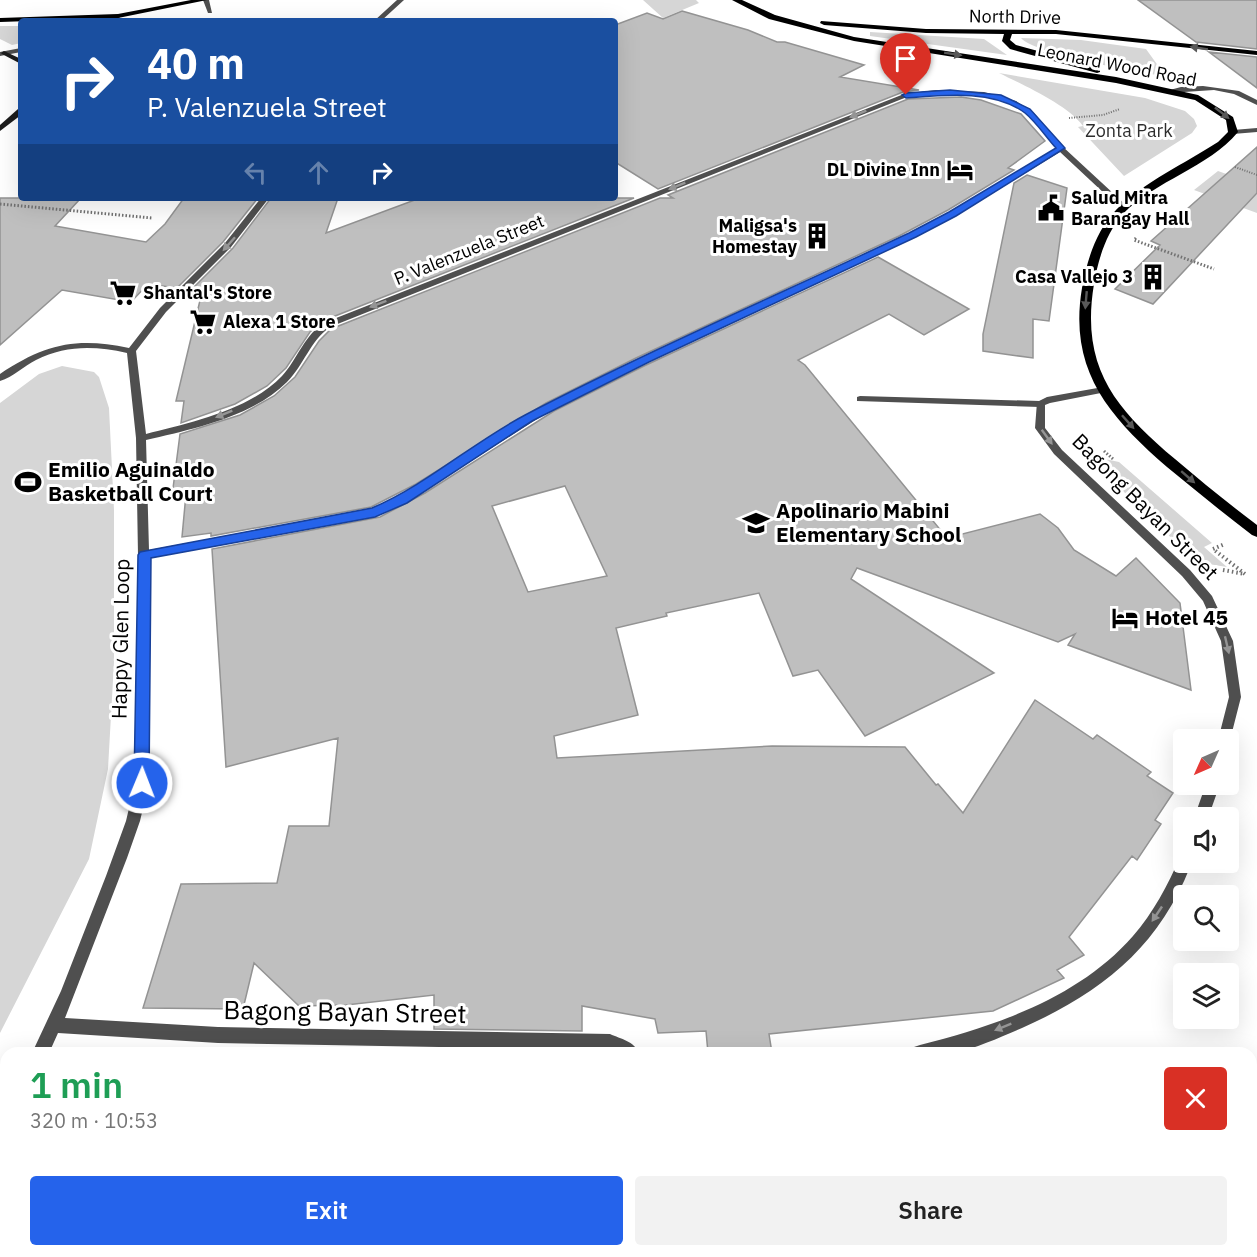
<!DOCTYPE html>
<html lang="en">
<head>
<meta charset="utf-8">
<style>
	:root { --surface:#fff; --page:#f2f2f2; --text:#222; --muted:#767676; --accent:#2563eb }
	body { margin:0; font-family:"IBM Plex Sans",sans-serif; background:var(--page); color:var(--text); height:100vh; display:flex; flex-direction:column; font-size:22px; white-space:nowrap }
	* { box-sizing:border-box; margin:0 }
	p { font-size:20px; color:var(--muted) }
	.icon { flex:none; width:33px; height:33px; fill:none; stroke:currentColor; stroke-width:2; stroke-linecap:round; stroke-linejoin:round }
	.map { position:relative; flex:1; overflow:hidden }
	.sheet { position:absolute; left:0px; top:1047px; width:1257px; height:210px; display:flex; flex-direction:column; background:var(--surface); border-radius:18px 18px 0 0; box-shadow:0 6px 24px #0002 }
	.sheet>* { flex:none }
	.banner { position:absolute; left:18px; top:18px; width:600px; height:183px; border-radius:6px; box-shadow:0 6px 24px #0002; background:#1a4fa0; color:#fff; overflow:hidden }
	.needle { width:39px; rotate:225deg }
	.controls { position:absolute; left:1173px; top:729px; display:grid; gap:12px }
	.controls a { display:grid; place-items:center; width:66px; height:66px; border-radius:6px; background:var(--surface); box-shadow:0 6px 24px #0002; font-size:30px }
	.pin { position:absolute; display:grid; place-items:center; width:51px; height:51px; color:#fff; margin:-62px -26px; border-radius:50% 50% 50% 0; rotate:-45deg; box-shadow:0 0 6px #0007 }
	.pin .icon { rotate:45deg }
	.me { position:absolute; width:66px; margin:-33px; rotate:1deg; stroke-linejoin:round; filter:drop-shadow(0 0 4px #0008) }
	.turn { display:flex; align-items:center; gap:21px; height:126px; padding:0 30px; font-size:27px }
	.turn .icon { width:78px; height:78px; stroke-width:2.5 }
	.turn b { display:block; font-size:42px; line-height:51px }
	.lanes { display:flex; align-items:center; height:57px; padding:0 30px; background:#0003; justify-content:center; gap:30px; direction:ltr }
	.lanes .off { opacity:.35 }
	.round { display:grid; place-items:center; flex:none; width:63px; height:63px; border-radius:6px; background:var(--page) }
	.summary { display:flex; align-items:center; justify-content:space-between; height:102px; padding:0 30px }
	h1 { font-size:36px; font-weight:600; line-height:45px; color:#1e9e55 }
	.button { display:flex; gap:12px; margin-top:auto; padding:12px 30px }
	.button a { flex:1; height:69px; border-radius:6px; background:var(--accent); color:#fff; font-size:24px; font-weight:600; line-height:69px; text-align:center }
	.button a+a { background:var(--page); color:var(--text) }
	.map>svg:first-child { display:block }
	.green { fill:#d6d6d6 }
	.building { fill:#bfbfbf; stroke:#939393; stroke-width:1.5; fill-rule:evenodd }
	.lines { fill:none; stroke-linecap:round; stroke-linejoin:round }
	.path-far2 { stroke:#717171; stroke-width:2; stroke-dasharray:1 1.5; stroke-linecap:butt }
	.path-far1 { stroke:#717171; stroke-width:3; stroke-dasharray:1.5 2; stroke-linecap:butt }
	.path { stroke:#717171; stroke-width:4; stroke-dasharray:1.5 3; stroke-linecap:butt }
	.lane { fill:#4f4f4f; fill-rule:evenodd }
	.street { fill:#4f4f4f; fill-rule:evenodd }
	.secondary { fill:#1c1c1c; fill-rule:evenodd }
	.primary { fill:#000; fill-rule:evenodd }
	.oneway { fill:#595959 }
	.oneway2 { fill:#959595 }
	.route { fill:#2563eb; stroke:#184099; stroke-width:1.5 }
	.labels { text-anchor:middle; stroke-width:6; stroke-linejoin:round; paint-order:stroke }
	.far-street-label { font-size:18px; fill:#000; stroke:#fff }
	.far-park-label { font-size:18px; fill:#2d2d2d; stroke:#fff }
	.far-poi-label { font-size:18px; font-weight:bold; fill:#000; stroke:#fff; text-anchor:end }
	.poi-label { font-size:21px; font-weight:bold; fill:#000; stroke:#fff; text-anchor:start }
	.street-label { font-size:21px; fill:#000; stroke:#fff }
	.near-street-label { font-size:26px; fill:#000; stroke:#fff }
</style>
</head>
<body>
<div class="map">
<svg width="1257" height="1257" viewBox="0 0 1257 1257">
	<rect width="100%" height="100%" fill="#fff"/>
	<path class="green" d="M643,0H696L699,3L663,18Z
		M0,26H21V43L12,45L0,39Z
		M870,32L984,39L1007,55L870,36Z
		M1021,38L1081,40L1146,49L1164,74L1163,76C1138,72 1034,54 1021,38Z
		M999,73L1145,98L1185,111L1194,119L1197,126L1192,133L1124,176L1078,127L1083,126C1068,105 1023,85 999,73Z
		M1218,171L1257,185V213L1194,190Z
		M62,366L94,372L99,377L109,408L114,510V662L108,769L89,859L0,1033V403L39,374Z
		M1086,455L1119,462L1212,543L1204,547L1227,567L1196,562Z"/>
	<path class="building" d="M1138,0H1257V49L1196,42Z
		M682,11L748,30L777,42H785L864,65L840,77L919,90L903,92L658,189L615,162V25L647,13L663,19Z
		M1209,52L1257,57V88Z
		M961,97L981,100L1021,114L1045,141L1008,168L1014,170L948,210L899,236L636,358L546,403L416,484L371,507L211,536V533L182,537L186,494L172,496L180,434L240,415L274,396L295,377L319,341L331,329L660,198H673L668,195L908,99Z
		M1257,147V193L1153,304L1115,289L1160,245L1151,241Z
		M1027,175L1067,188L1049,321L1033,319V358L983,351V334L1014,183Z
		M0,198H81L55,226L146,242L165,224L184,198H258L223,242L177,288L148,284L131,302L62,290L0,345Z
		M271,198H338L326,233L420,198H634L325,320L310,332L286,368L267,386L235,404L181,423L184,401H176L202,292L191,290L233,248Z
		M878,257L969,309L924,335L889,314L798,360L805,365L947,538L1040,514L1058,528L1074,550L1116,576L1136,558L1180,603L1191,690L1068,645L1075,634L1058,642L857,568L851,579L994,673L865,736L818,670L793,676L759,593L666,613L667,616L616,628L638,715L554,736L557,758L772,746L905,747L936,785L938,784L963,813L1035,700L1093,739L1097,735L1151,772L1147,776L1173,793L1155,820L1161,824L1137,860L1132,856L1069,937L1084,955L1057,970L1064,978L993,1011L769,1034L772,1053H708L706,1031L658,1033L655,1019L582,1006V1031L434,1029V995L346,1005L299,1006L254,963L243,1009L143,1008L181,884L277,883L289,826H329L338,738L226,767L212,549L380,517L425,493L554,411L644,366ZM565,486L607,576L528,592L492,506Z
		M435,1049L582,1052V1053H435Z"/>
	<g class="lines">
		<path class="path-far2" d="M1069,118L1103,115L1120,109
			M1235,167L1257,175"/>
		<path class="path-far1" d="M0,204L152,218
			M1136,238L1134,240L1214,269
			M1104,451L1113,459"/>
		<path class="path" d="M1223,570L1245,574L1213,549L1225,544"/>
		<path class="lane" d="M203,0H209L212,13H208Z
			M1203,86L1239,91L1257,100V105L1234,94L1214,90L1169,93L1166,91L1181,87Z
			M1257,128V132L1233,134L1229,132L1233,130Z
			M860,396L1040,401L1045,404L1040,407L857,401V397Z"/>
		<path class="street" d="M397,0H404L381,21H374Z
			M116,15L121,16L116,21H109Z
			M21,48V52L0,56V52Z
			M936,90L984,92L1016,101L1034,113L1062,146L1128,207L1121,209L1060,152L955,216L916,237L643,364L553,409L424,491L379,515L150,558L149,783L140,821L127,858L65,1018L218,1027L610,1034C621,1039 634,1041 639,1053H618L610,1050L218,1043L58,1033L49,1053H32L61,991L106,876L126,821L135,783L138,555L136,438L127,353C95,346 66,345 36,360C24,366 13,377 0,381V374C45,344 76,337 129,348L160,308L225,243L261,198H269L231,247L166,312L136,351L146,434C189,423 250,410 282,376C298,359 304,334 326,322L904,94ZM952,94C981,95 1010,98 1032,119C1041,127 1048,138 1056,148L949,212L910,233L637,360L547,405L417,486L372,509L149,550L146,440C193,429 252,417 287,382C304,365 310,341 330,327L907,97Z
			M1103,387L1106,388V392L1050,403L1045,405V428L1062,450L1190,570L1212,596L1233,641L1241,697L1229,744L1228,740H1218L1229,697L1221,641L1203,601L1182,576L1054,454L1035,428L1037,402L1047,397Z
			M1206,784H1220L1208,818H1194Z
			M1184,856V862H1192L1190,867C1158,948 1101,993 1022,1028C1001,1037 977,1048 953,1053C940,1055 925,1053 912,1053L914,1047L920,1045C996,1026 1080,997 1133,936C1153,913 1168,885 1180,857Z
			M6,1106V1131L0,1133V1108Z
			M641,1251H659V1257H641Z"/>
		<path class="secondary" d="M4,51L21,59V64L2,54L1,53Z
			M18,109H21V115L0,131V125Z"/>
		<path class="primary" d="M191,0H207L118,18L0,22V18L118,14Z
			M732,0H742L775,15L854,37L1116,77L1198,95L1233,117L1238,132C1208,168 1156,180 1123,214C1106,233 1098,260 1094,284C1080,368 1116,409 1175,459C1202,482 1229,504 1257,525V537L1252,535C1223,513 1195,490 1167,467C1110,417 1068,371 1082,288C1087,260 1096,231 1116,210C1144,182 1184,164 1218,142L1228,132L1226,120L1195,100L1116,83L854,41L769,19Z
			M821,21L926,29L1056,30L1257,51V55L1056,34H1012L1010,40L1016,45L1100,68V72L1097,73L1010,49L1002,41L1004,34L926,33L824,25L820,23Z"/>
	</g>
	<defs><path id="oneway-solid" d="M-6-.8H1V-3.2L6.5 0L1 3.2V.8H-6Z" transform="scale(1.5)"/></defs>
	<g class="oneway">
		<use href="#oneway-solid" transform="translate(1199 48) rotate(-171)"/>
		<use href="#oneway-solid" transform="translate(953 54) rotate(9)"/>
		<use href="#oneway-solid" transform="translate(1222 113) rotate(38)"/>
		<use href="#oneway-solid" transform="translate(1086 300) rotate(95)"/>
		<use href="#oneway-solid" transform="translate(1128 422) rotate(48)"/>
		<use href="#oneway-solid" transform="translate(1188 477) rotate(41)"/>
	</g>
	<g class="oneway2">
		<use href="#oneway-solid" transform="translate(858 114) rotate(158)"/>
		<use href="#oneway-solid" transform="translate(677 186) rotate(158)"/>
		<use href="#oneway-solid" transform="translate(229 244) rotate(132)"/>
		<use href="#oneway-solid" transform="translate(378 304) rotate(159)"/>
		<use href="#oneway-solid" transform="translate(224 414) rotate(158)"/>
		<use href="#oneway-solid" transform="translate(1047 437) rotate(54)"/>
		<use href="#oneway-solid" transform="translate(1227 645) rotate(77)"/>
		<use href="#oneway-solid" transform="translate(1157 914) rotate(124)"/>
		<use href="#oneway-solid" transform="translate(1003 1027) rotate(158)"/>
	</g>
	<path class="route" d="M950,90L1001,95L1030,109L1065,148L956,216L916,237L649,362L532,421L407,503L375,517L151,558L149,783L147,787L142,789L136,787L134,783L138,555L140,552L372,508C428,484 473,442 527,414C652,349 782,293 909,233L949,212L1056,148C1046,137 1036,122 1025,113C993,89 943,95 906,98L902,95L906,93Z"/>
	<defs>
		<g id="hotel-bare" transform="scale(2.07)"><path d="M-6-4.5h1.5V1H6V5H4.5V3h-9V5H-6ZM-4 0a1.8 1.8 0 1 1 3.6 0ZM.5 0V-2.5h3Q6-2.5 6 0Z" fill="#000" stroke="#fff" stroke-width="2.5" paint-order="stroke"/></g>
		<g id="civic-bare" transform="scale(2.07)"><path d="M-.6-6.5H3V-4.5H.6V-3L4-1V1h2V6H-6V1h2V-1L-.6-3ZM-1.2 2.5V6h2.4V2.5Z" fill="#000" stroke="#fff" stroke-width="2.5" paint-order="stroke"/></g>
		<g id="building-bare" transform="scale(2.07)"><path d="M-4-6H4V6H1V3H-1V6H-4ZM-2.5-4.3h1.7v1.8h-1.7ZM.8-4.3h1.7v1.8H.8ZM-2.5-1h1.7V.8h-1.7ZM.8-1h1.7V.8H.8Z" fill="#000" stroke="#fff" stroke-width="2.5" paint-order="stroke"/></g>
		<g id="supermarket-bare" transform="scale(2.07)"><path d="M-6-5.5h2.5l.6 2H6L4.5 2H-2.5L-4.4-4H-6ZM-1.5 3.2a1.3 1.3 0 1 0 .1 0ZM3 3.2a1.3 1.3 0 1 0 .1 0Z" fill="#000" stroke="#fff" stroke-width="2.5" paint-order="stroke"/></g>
		<g id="stadium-bare" transform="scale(2.07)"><path d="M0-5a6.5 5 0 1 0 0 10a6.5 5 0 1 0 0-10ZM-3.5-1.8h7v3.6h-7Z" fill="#000" stroke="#fff" stroke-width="2.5" paint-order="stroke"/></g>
		<g id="school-bare" transform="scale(2.07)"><path d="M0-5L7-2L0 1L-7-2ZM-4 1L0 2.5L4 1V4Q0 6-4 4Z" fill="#000" stroke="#fff" stroke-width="2.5" paint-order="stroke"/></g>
	</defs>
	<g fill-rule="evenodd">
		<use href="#hotel-bare" x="960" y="170"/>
		<use href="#civic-bare" x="1051" y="208"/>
		<use href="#building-bare" x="817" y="236"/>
		<use href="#building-bare" x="1153" y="277"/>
		<use href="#supermarket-bare" x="123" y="293"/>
		<use href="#supermarket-bare" x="203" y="322"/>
		<use href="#stadium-bare" x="28" y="482"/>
		<use href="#school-bare" x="756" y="523"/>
		<use href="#hotel-bare" x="1125" y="618"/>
	</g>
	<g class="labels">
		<g class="far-street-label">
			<text transform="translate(1015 17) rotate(1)" y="6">North Drive</text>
			<text transform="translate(1117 65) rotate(11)" y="6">Leonard Wood Road</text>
			<text transform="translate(469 250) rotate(-22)" y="6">P. Valenzuela Street</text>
		</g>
		<g class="far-park-label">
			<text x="1129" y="137">Zonta Park</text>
		</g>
		<g class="far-poi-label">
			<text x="940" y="176">DL Divine Inn</text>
			<text x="1071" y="204" text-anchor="start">Salud Mitra<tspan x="1071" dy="21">Barangay Hall</tspan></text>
			<text x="797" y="232">Maligsa's<tspan x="797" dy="21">Homestay</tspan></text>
			<text x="1133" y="283">Casa Vallejo 3</text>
			<text x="143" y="299" text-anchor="start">Shantal's Store</text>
			<text x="223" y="328" text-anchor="start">Alexa 1 Store</text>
		</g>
		<g class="poi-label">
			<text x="48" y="477">Emilio Aguinaldo<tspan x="48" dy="24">Basketball Court</tspan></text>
			<text x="776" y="518">Apolinario Mabini<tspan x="776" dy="24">Elementary School</tspan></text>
			<text x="1145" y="625">Hotel 45</text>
		</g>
		<g class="street-label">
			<text transform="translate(1145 507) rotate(45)" y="7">Bagong Bayan Street</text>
			<text transform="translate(121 639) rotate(-89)" y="7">Happy Glen Loop</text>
		</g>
		<g class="near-street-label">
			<text transform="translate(345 1012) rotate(1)" y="9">Bagong Bayan Street</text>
		</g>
	</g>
</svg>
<div class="controls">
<a><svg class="needle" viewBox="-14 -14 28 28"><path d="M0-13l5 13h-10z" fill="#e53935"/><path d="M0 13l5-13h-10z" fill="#767676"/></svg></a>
<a><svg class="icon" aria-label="sound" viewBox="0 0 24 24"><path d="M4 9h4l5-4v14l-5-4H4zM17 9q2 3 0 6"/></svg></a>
<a><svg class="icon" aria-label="search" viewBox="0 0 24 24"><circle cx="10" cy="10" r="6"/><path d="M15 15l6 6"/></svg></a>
<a><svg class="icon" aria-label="layers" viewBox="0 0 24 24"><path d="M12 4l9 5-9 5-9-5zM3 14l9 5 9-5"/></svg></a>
</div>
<div class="pin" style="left:906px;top:95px;background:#d93025"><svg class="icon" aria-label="arrive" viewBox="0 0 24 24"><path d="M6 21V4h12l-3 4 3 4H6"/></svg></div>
<svg class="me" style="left:142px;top:783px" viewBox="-20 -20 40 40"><circle r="17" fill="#2563eb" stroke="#fff" stroke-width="3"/><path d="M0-11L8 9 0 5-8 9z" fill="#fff"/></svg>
<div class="banner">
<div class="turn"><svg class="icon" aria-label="right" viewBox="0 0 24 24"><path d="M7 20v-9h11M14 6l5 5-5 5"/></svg><div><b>40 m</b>P. Valenzuela Street</div></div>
<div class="lanes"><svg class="icon off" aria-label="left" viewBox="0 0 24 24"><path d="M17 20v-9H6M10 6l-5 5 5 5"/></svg><svg class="icon off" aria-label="ahead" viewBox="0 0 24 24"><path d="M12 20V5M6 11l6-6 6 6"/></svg><svg class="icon" aria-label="right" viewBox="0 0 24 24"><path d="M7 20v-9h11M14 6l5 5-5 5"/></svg></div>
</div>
<section class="sheet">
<div class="summary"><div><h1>1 min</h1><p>320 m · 10:53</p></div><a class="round" style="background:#d93025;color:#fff"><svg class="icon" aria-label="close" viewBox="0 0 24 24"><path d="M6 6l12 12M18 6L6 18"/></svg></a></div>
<div class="button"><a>Exit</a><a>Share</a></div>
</section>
</div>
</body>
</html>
